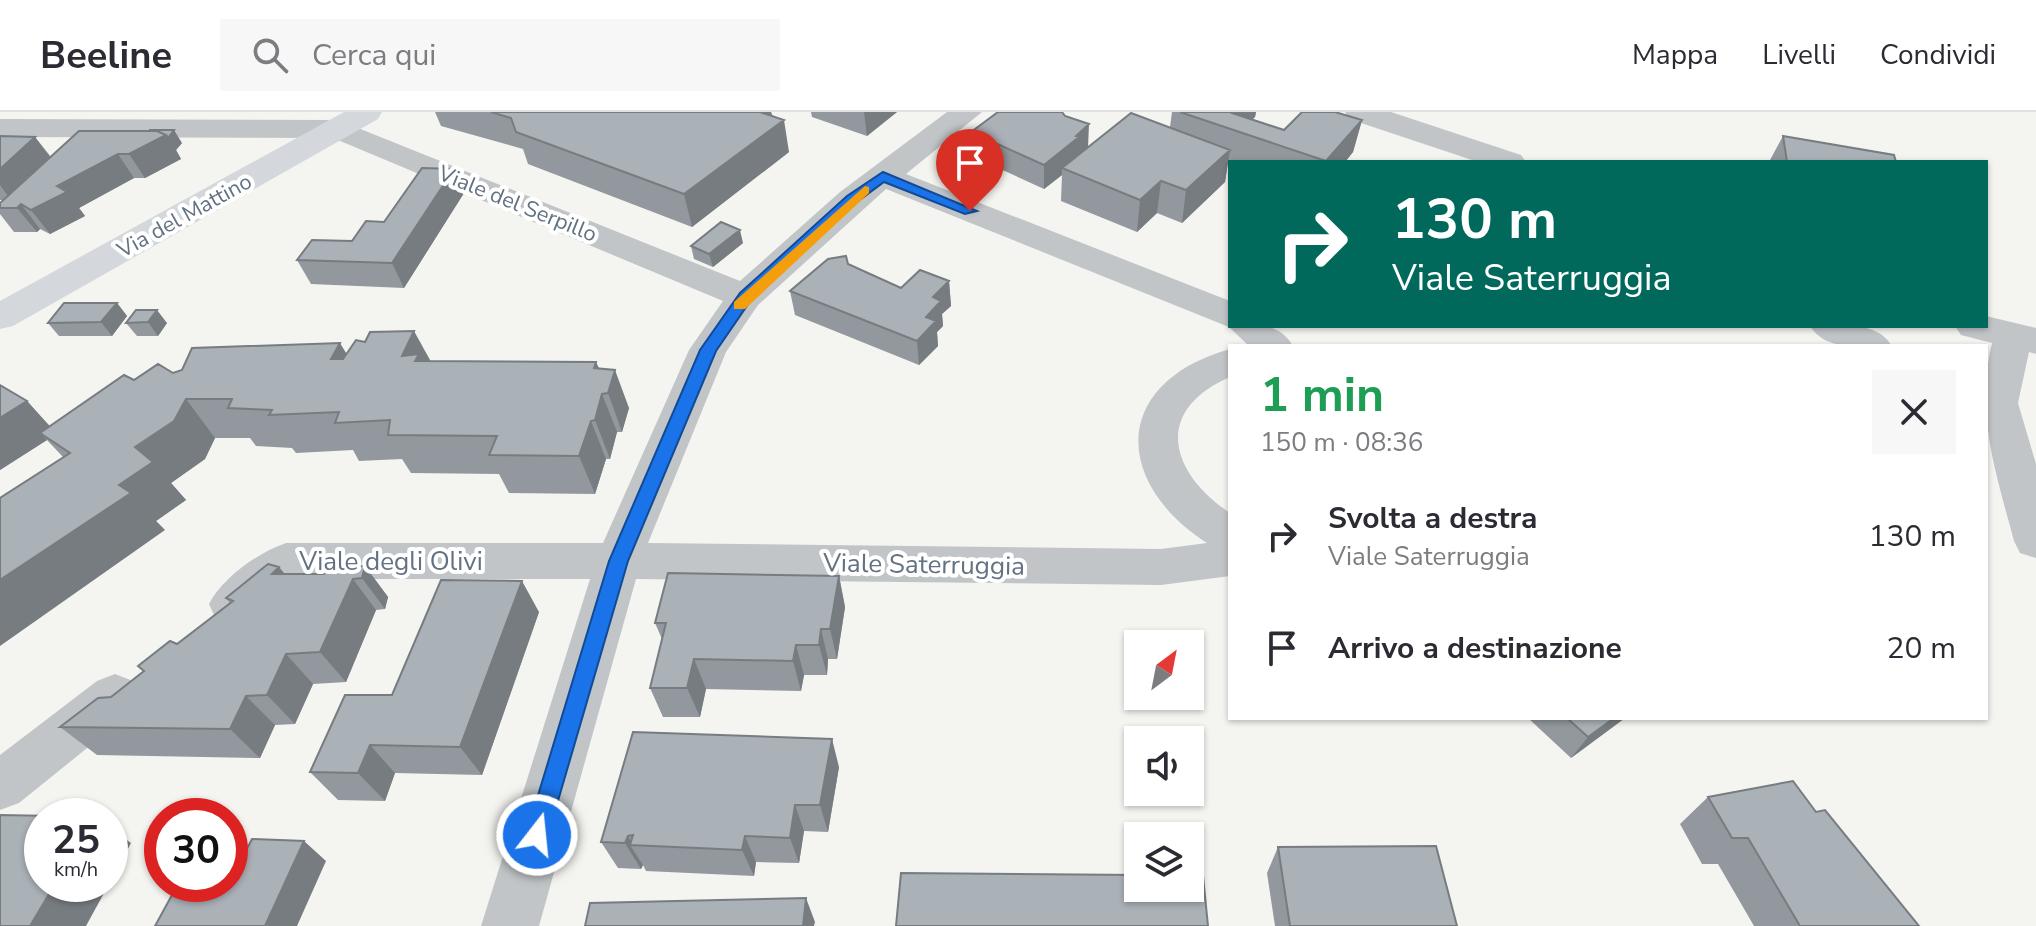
<!DOCTYPE html>
<html lang="it">
<head>
<meta charset="utf-8">
<style>
	:root { --surface:#fff; --page:#f7f7f7; --text:#2b2b33; --muted:#7c7c81; --line:#e1e1e2 }
	body { margin:0; font-family:"Nunito Sans",sans-serif; background:var(--page); color:var(--text); height:100vh; display:flex; flex-direction:column; font-size:30px; white-space:nowrap }
	* { box-sizing:border-box; margin:0 }
	p { font-size:26px; color:var(--muted) }
	.icon { flex:none; width:44px; height:44px; fill:none; stroke:currentColor; stroke-width:2; stroke-linecap:round; stroke-linejoin:round }
	.map { position:relative; flex:1; overflow:hidden }
	.details { position:absolute; left:1228px; top:232px; width:760px; height:376px; display:flex; flex-direction:column; background:var(--surface); border-radius:0px; box-shadow:0 2px 6px #0004 }
	.details>* { flex:none }
	.guide { position:absolute; left:1228px; top:48px; width:760px; height:168px; border-radius:0px; box-shadow:0 2px 6px #0004; background:#00695c; color:#fff; overflow:hidden }
	.needle { width:52px; rotate:32deg }
	.controls { position:absolute; left:1124px; top:518px; display:grid; gap:16px }
	.controls a { display:grid; place-items:center; width:80px; height:80px; border-radius:0px; background:var(--surface); box-shadow:0 2px 6px #0004; font-size:40px }
	.speed { position:absolute; left:24px; top:686px; display:flex; gap:16px; font-size:40px; font-weight:700; text-align:center }
	.speed>* { display:grid; place-content:center; width:104px; height:104px; border-radius:50%; background:var(--surface); box-shadow:0 2px 6px #0004; line-height:1 }
	.speed small { font-size:20px; font-weight:400 }
	.speed .limit { border:12px solid #d22; background:#fff; color:#111 }
	.pin { position:absolute; display:grid; place-items:center; width:68px; height:68px; color:#fff; margin:-82px -34px; border-radius:50% 50% 50% 0; rotate:-45deg; box-shadow:0 0 8px #0007 }
	.pin .icon { rotate:45deg }
	.me { position:absolute; width:88px; margin:-44px; rotate:16deg; stroke-linejoin:round; filter:drop-shadow(0 0 6px #0008) }
	.turn { display:flex; align-items:center; gap:28px; height:168px; padding:0 32px; font-size:36px }
	.turn .icon { width:104px; height:104px; stroke-width:2.5 }
	.turn b { display:block; font-size:56px; line-height:68px }
	.round { display:grid; place-items:center; flex:none; width:84px; height:84px; border-radius:0px; background:var(--page) }
	.overview { display:flex; align-items:center; justify-content:space-between; height:136px; padding:0 32px }
	h1 { font-size:48px; font-weight:700; line-height:60px; color:#1e9e55 }
	ul { padding:0; list-style:none }
	li { display:flex; align-items:center; gap:24px; height:112px; padding:0 32px }
	li div { flex:1 }
	li b { display:block; font-size:30px }
	li em { font-style:normal }
	header { display:flex; align-items:center; gap:48px; box-sizing:border-box; height:112px; padding:0 40px; background:var(--surface); border-bottom:2px solid var(--line) }
	header strong { font-size:38px }
	nav { display:flex; gap:44px; margin-inline-start:auto; font-size:28px }
	.search { width:560px; height:72px; background:var(--page); display:flex; align-items:center; gap:20px; box-sizing:border-box; padding:0 28px; border-radius:0px; color:var(--muted); font-size:30px }
	.map>svg:first-child { display:block }
	.lines { fill:none; stroke-linecap:round; stroke-linejoin:round }
	.minor { fill:#c1c5c8; fill-rule:evenodd }
	.major { fill:#d4d8dc; fill-rule:evenodd }
	.wall { fill:#92989d }
	.shaded-wall { fill:#777c80 }
	.building { fill:#aab1b7; stroke:#777c80; stroke-width:2 }
	.route { fill:#1a73e8; stroke:#114b97; stroke-width:2 }
	.slow { fill:#f59e0b }
	.labels { text-anchor:middle; stroke-width:8; stroke-linejoin:round; paint-order:stroke }
	.far-street-label { font-size:22px; fill:#637282; stroke:#fff }
	.street-label { font-size:26px; fill:#637282; stroke:#fff }
</style>
</head>
<body>
<header>
<strong>Beeline</strong>
<div class="search"><svg class="icon" aria-label="search" viewBox="0 0 24 24"><circle cx="10" cy="10" r="6"/><path d="M15 15l6 6"/></svg>Cerca qui</div>
<nav><a>Mappa</a><a>Livelli</a><a>Condividi</a></nav>
</header>
<div class="map">
<svg width="2036" height="814" viewBox="0 0 2036 814">
	<rect width="100%" height="100%" fill="#f4f5f0"/>
	<g class="lines">
		<path class="minor" d="M947,0H982L906,62L1230,189V214C1256,214 1278,209 1293,234H1249L1229,215L886,77L758,193L726,240L648,431L1161,437L1207,431C1111,369 1113,270 1230,237V265C1152,299 1170,361 1230,401V464L1161,473L636,467L539,814H481L590,467H296L249,505L232,511L215,505L209,492C222,466 259,440 286,431H603L689,238L723,189L333,26L0,25V7L338,8L740,169L840,80Z
			M1345,0H1391L1521,43L1526,50H1478L1349,7Z
			M1986,204L2036,216V242L2029,240L2018,291L2036,352V446L2020,441L2014,429C1996,361 1975,302 1992,231L1961,223L1955,214H1986Z
			M1810,214C1837,214 1876,207 1892,234C1865,234 1827,241 1810,214Z
			M115,562L133,569L140,584L133,599L19,691L0,698V643L97,569Z"/>
		<path class="major" d="M344,0H382L378,7L13,214L0,217V189Z"/>
	</g>
	<path class="wall" d="M435,0H771L789,40L692,115L528,52L523,37L441,14Z
		M811,0H897L867,24L812,5Z
		M1172,0H1256L1255,5L1252,7L1284,18L1362,8L1353,40L1345,50H1228L1225,70L1182,111L1157,101L1137,120L1061,89L1062,63L1044,77L972,44L971,20L1088,35L1170,15Z
		M0,24L35,25L51,45L182,31L176,38L181,47L145,66H134L79,96L85,104L50,122L40,117L37,120H14L0,102V91L3,88H0Z
		M1783,24L1896,50H1770V48Z
		M454,57L464,81L404,176L311,172L297,148L352,129L384,110Z
		M743,131L713,155L694,147L691,134Z
		M848,152L901,176L949,169L951,194L942,202L943,214L937,220L938,234L919,253L795,203L790,179Z
		M117,191L127,204L112,224H59L48,211Z
		M136,198L167,211L158,224H137L126,211Z
		M347,242L430,249L596,250L599,256L629,296L622,320H617L610,347H606L595,382L509,381L499,362L411,361L402,347L359,349L353,338L296,341L292,336L256,334L250,326H215L205,347L171,371L186,388L156,409L165,418L63,345L47,328L0,358L27,289L49,314L134,268L173,261Z
		M365,454L388,485L385,497L376,498L346,570L313,572L295,612L275,613L260,646L97,643L60,615L111,585L230,491L226,486L285,462H324Z
		M839,464L845,495L837,547H828L827,563H804L801,579L706,577L700,605H663L650,576L662,527L655,511Z
		M539,500L482,663L395,661L385,689L338,688L310,660L392,583Z
		M1528,606H1625L1571,646Z
		M839,655L828,720L804,719L799,751L756,750L754,764L646,759L643,753L641,757L618,756L601,730Z
		M1708,685L1816,700L1919,814H1754L1718,752H1702L1680,712Z
		M1278,735L1457,814H1275L1267,761Z"/>
	<path class="shaded-wall" d="M758,0H771L774,15L784,8L789,40L692,115L684,82Z
		M864,0H897L867,24Z
		M1233,0H1256L1255,5L1240,20Z
		M1362,8L1353,40L1345,50H1325Z
		M1089,12L1088,36L1062,56V63L1044,77V53Z
		M174,18L182,31L176,38L181,47L145,66L129,42Z
		M35,25L53,49L11,88L0,73V57Z
		M1230,38L1225,70L1182,111L1186,78Z
		M118,42L134,66L79,96L85,104L50,122L31,98L57,74Z
		M454,57L464,81L404,176L392,151Z
		M1161,69L1157,101L1137,120L1140,88Z
		M21,92L40,117L37,120L17,96Z
		M740,118L743,131L713,155L709,142Z
		M949,169L951,194L942,202L943,214L937,220L938,234L919,253L917,229L933,185Z
		M117,191L127,204L112,224L101,210Z
		M157,198L167,211L158,224L148,210Z
		M414,219L435,257L402,244Z
		M340,231L363,269L331,247Z
		M596,250L608,280L615,258L629,296L622,320L608,281L594,256Z
		M602,282L617,320L610,347L595,308Z
		M186,287L215,326L205,347L171,371L186,388L156,409L165,418L0,534V468L119,373L135,335Z
		M27,289L57,322L40,321L47,328L0,358V306Z
		M591,309L606,347L595,382L579,344Z
		M365,454L388,485L385,497L362,466Z
		M279,455L305,486L272,462Z
		M839,464L845,495L837,547L830,517Z
		M353,467L376,498L346,570L320,540Z
		M522,469L539,500L482,663L460,635Z
		M821,517L828,547L827,563L819,533Z
		M796,533L804,563L801,579L793,549Z
		M286,542L313,572L295,612L267,583Z
		M694,547L706,577L700,605L687,576Z
		M246,584L275,613L260,646L230,617Z
		M1614,606H1625L1571,646L1588,625Z
		M832,627L839,655L828,720L820,693Z
		M370,633L395,661L385,689L358,661Z
		M795,693L804,719L799,751L790,726Z
		M110,716L131,731L110,770Z
		M628,724L633,733H630L643,753L641,757L625,731Z
		M745,724L756,750L754,764L742,738Z
		M304,729L326,749L297,814H265Z
		M55,772H109L86,814H30Z
		M806,786L815,810L814,814H803Z"/>
	<path class="building" d="M491,0H760L784,8L684,82L516,20L511,6Z
		M998,0H1062L1065,4L1089,12L1076,24L1079,25L1044,53L971,20Z
		M1180,0H1233L1232,1L1284,18L1302,0H1335L1362,8L1326,49Z
		M1131,1L1230,38L1186,78L1161,69L1140,88L1062,56Z
		M149,18H174L168,26L166,23L157,19Z
		M79,19H157L166,23L129,42H118L57,74L67,80L31,98L21,92L17,96H0V91Z
		M0,24L35,25L0,57Z
		M1783,24L1894,43L1896,50H1787Z
		M422,56L454,57L392,151L297,148L312,128L352,129L366,109L384,110Z
		M721,110L740,118L709,142L691,134Z
		M846,144L848,152L901,176L920,158L949,169L933,185L941,189L926,205L936,209L917,229L790,179L828,147Z
		M64,191H117L101,210L48,211Z
		M136,198H157L148,210L126,211Z
		M414,219L402,244L419,242L415,249L596,250L594,256L615,258L608,281L602,282L595,308L591,309L579,344L489,343L497,324L388,323L390,308L335,311L339,300L269,303L272,298L228,296L232,287H186L174,309L135,335L153,350L119,373L131,381L0,468V386L70,341L40,321L124,263L134,268L158,252L173,261L182,258L192,236L340,231L331,247H343L356,228L365,230L370,220Z
		M0,273L27,289L0,306Z
		M268,452L279,455L272,462H324L329,454H365L362,466L353,467L320,540L286,542L267,583L246,584L230,617L60,615L98,586L111,585L144,559L138,554L170,529L177,532L233,489L226,486Z
		M668,461L839,464L830,517H821L819,533H796L793,549L694,547L687,576H650L666,511H655Z
		M441,468L522,469L460,635L370,633L358,661L310,660L345,583H392Z
		M1567,606H1614L1588,625Z
		M633,620L832,627L820,693H795L790,726L745,724L742,738L630,733L633,723L628,724L625,731L601,730Z
		M1793,669L1816,700L1825,698L1919,814H1800L1748,726H1732L1708,685Z
		M0,703L54,704H42V772H55L30,814H0Z
		M252,727L304,729L265,814H155L178,772H230V751L239,752Z
		M1436,734L1457,814H1290L1278,735Z
		M901,761L1138,763V776H1190V764H1203L1208,814H896Z
		M806,786L803,814H585L590,791Z"/>
	<path class="route" d="M883,60L977,99L965,102L884,70L857,90L751,188L716,239L628,449L548,723L545,730L537,733L529,730L526,723L609,449L700,238L740,181L847,84Z"/>
	<path class="slow" d="M865,74L869,75V81L745,197H734V190Z"/>
	<g class="labels">
		<g class="far-street-label">
			<text transform="translate(518 91) rotate(22)" y="8">Viale del Serpillo</text>
			<text transform="translate(184 103) rotate(-29)" y="8">Via del Mattino</text>
		</g>
		<g class="street-label">
			<text x="391" y="458">Viale degli Olivi</text>
			<text transform="translate(924 452) rotate(1)" y="9">Viale Saterruggia</text>
		</g>
	</g>
</svg>
<div class="controls">
<a><svg class="needle" viewBox="-14 -14 28 28"><path d="M0-13l5 13h-10z" fill="#e53935"/><path d="M0 13l5-13h-10z" fill="#7c7c81"/></svg></a>
<a><svg class="icon" aria-label="sound" viewBox="0 0 24 24"><path d="M4 9h4l5-4v14l-5-4H4zM17 9q2 3 0 6"/></svg></a>
<a><svg class="icon" aria-label="layers" viewBox="0 0 24 24"><path d="M12 4l9 5-9 5-9-5zM3 14l9 5 9-5"/></svg></a>
</div>
<div class="speed"><div>25<small>km/h</small></div><div class="limit">30</div></div>
<div class="pin" style="left:970px;top:99px;background:#d93025"><svg class="icon" aria-label="arrive" viewBox="0 0 24 24"><path d="M6 21V4h12l-3 4 3 4H6"/></svg></div>
<svg class="me" style="left:537px;top:723px" viewBox="-20 -20 40 40"><circle r="17" fill="#1a73e8" stroke="#fff" stroke-width="3"/><path d="M0-11L8 9 0 5-8 9z" fill="#fff"/></svg>
<div class="guide">
<div class="turn"><svg class="icon" aria-label="right" viewBox="0 0 24 24"><path d="M7 20v-9h11M14 6l5 5-5 5"/></svg><div><b>130 m</b>Viale Saterruggia</div></div>
</div>
<section class="details">
<div class="overview"><div><h1>1 min</h1><p>150 m · 08:36</p></div><a class="round"><svg class="icon" aria-label="close" viewBox="0 0 24 24"><path d="M6 6l12 12M18 6L6 18"/></svg></a></div>
<ul>
<li><svg class="icon" aria-label="right" viewBox="0 0 24 24"><path d="M7 20v-9h11M14 6l5 5-5 5"/></svg><div><b>Svolta a destra</b><p>Viale Saterruggia</p></div><em>130 m</em></li>
<li><svg class="icon" aria-label="arrive" viewBox="0 0 24 24"><path d="M6 21V4h12l-3 4 3 4H6"/></svg><div><b>Arrivo a destinazione</b></div><em>20 m</em></li>
</ul>
</section>
</div>
</body>
</html>
